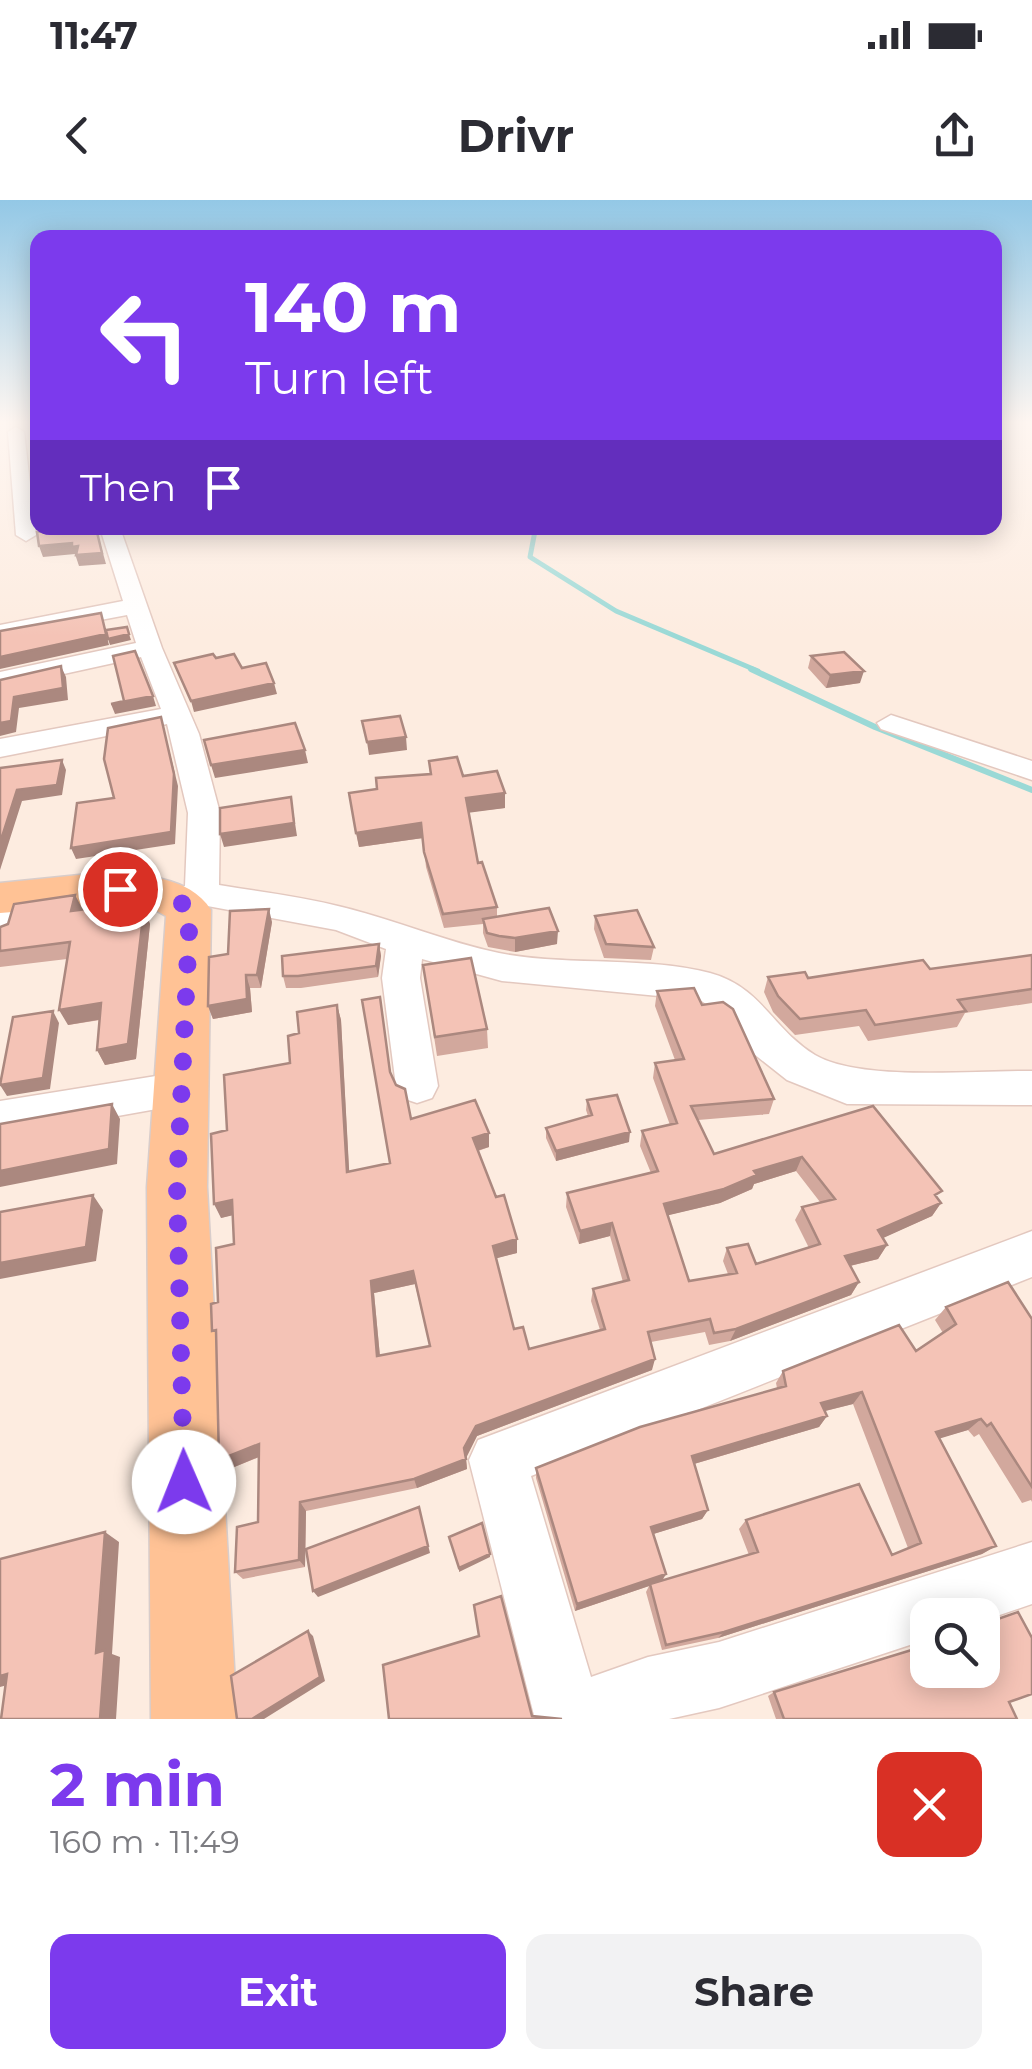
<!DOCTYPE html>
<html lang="en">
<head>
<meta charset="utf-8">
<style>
	:root { --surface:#fff; --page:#f2f2f3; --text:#2b2b33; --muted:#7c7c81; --accent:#7c3aed }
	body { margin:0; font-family:Montserrat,sans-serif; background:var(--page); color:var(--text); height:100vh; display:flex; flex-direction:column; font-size:38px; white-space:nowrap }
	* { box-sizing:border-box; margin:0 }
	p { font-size:32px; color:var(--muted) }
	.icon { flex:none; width:55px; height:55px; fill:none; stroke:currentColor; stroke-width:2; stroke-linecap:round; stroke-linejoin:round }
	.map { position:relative; height:1519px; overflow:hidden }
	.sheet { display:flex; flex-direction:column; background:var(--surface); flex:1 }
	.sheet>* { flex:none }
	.top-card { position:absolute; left:30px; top:30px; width:972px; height:305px; border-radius:20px; box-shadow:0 5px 25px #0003; background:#7c3aed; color:#fff; overflow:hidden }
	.controls { position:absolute; left:910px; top:1398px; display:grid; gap:20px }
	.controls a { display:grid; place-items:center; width:90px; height:90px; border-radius:20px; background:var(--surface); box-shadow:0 5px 25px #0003; font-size:50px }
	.pin { position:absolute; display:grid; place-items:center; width:85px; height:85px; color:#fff; margin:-42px; border:5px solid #fff; border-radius:50%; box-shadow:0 2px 10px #0007 }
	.me { position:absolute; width:110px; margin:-55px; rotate:359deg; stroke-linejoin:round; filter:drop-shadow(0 0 8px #0008) }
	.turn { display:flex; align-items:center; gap:35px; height:210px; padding:0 50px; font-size:45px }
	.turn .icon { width:130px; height:130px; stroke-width:2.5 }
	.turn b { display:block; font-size:70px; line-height:85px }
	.then { display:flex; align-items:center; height:95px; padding:0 50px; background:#0003; gap:20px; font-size:38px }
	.round { display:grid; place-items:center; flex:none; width:105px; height:105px; border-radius:20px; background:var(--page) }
	.summary { display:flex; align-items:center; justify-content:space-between; height:170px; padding:0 50px }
	h1 { font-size:60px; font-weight:700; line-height:75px; color:var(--accent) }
	.button { display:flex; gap:20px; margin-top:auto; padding:20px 50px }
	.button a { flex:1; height:115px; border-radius:20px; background:var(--accent); color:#fff; font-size:40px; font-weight:700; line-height:115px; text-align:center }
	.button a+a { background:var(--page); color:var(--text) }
	.status { display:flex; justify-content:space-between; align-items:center; height:70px; padding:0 50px; background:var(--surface); direction:ltr }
	.status svg { height:28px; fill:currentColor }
	header { display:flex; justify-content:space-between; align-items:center; height:130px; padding:0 50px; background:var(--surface); font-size:45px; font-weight:700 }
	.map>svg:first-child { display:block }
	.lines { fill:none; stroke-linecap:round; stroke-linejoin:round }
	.stream-far2 { stroke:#9ad9d6; stroke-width:4 }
	.stream-far1 { stroke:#9ad9d6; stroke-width:5 }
	.stream { stroke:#9ad9d6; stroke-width:6 }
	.minor-casing { stroke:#e3c8bf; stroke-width:3 }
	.major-casing { stroke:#d8cdcb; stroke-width:3 }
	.minor { fill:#fff; fill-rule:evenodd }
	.major { fill:#ffc295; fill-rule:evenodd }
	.wall { fill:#d2a89d; fill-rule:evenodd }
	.shaded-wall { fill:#ab887f }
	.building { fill:#f4c3b6; stroke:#ab887f; stroke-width:2.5; fill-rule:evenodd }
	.route { stroke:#7c3aed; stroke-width:18; stroke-dasharray:0 32.4 }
</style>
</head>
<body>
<div class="status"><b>11:47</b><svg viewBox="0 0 49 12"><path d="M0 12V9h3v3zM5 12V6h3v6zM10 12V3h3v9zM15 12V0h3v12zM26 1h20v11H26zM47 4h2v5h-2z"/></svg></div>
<header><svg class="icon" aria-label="back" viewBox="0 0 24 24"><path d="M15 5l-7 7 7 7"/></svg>Drivr<svg class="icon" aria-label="share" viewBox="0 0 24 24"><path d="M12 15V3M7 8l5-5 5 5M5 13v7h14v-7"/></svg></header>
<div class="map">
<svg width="1032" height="1519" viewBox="0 0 1032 1519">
	<rect width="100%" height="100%" fill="#fdece0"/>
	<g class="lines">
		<path class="stream-far2" d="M534,333L535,328"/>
		<path class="stream-far1" d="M535,331L530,357L616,411L758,471"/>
		<path class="stream" d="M751,469L875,527L1032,590"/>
		<g class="minor-casing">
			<path id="minor" d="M16,227L24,232L36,335L26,341L16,335L8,232Z
				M100,328H120L162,448L199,534L220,613L219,685C261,692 305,697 346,708C398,721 446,742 499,753C564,766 647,756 710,773C762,787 772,829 815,855C861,882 976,870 1032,871V905L847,904L787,880L754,854L732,821L700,800L502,781L422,759L420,778L438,886L432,898L417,903L402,898L396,886L382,778L386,749L336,730L202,705L178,711L166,707L160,699L166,691L185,686L188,613L167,524L0,557V539L161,509L141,457L0,488V472L136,443L127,415L0,439V425L123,401Z
				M891,515L1032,561V580L881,529L877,523Z
				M8,685L20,689L25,697L13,738L0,742V687Z
				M181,872L196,878L202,890L196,902L0,937V901Z
				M1032,1031V1077L531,1276L591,1477L648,1457L719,1442L1032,1342V1404L982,1421V1415H928V1439L719,1508L669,1519H535L469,1260L478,1240Z"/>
		</g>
		<g class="major-casing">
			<path id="major" d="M99,673C136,674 190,675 211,710L207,987L237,1519H151L147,987L166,716L146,705L126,703L0,713V683Z"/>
		</g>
		<use href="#minor" class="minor"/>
		<use href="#major" class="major"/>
	</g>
	<path class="wall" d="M811,456L860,483L826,488L808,468Z
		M429,561L505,593V608L469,612L478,663L497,707V717L557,744L515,752L488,747L483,733V724L444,728L426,667L423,638L359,647L349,593L377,589L430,574Z
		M144,709L150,724L136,859L105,865L97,850L100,820L68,825L67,759L0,767V727L82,710L121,712Z
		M595,716L654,747L651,760L604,758L594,729Z
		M272,722L261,788H250L252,812L213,819L208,806L228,754Z
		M379,744L381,756L378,777L301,788H286L283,776Z
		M1032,755V803L965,813L957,827L868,841L859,826L795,835L773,812L764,792L768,777L808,778L930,769Z
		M423,765L487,829L488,848L437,856Z
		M657,791L702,805L774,899L769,914L698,920L714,954L873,906L941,1003L932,1016L882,1038L887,1045L878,1059L850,1066L859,1082L851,1095L730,1141L709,1145L705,1132L651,1142L652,1170L477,1236L466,1258L467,1269L417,1288L306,1311L305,1367L243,1379L235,1372L258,1322L259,1257L227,1270L218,1102L234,1044L232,1015L221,1018L227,930L290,863L299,833L337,805L341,820L349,972L390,963L391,873L411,919L489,933V947L478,951L517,1053L496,1058L514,1129L529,1149L600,1130L591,1101L593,1089L623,1082L610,1036L579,1044L566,1007L567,993L651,973L640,946L642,931L670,925L653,878L655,863L675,860L655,806ZM796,971L820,1002L802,1007L795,1020L809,1048L756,1064L727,1048L723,1061L728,1074L689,1081L668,1015L720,1003L752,989L754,984ZM415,1084L430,1147L380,1156L374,1093Z
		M587,900L629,942L556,961L546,938V928L588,916L586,910Z
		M946,1107L1032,1119V1302L1031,1300L1022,1303L979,1234L974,1237L968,1230L939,1238L996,1346L982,1354L718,1438L662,1450L646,1392L649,1386L575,1411L536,1278V1268L777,1188L776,1183L783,1171L916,1151L943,1133L935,1120ZM853,1204L908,1348L892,1355L746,1320L739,1329L749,1355L662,1381L666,1374L653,1334L702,1319L708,1310L694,1264L819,1227L827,1216L825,1211Z
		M1018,1412L1032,1438V1494L1009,1502L1017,1519H776L768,1496L774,1492L928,1445V1470H982V1415H966L989,1414L995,1420Z"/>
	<path class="shaded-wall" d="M96,328L106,364L79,366L75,354L43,357L39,346L72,343Z
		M101,413L109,445L0,469V457Z
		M129,434L131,440L110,445L108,439Z
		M61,466L66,477L68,500L19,508L16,532L0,536V523L14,497Z
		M864,471L860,483L826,488L830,475Z
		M274,483L277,494L194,512L191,501Z
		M153,496L156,506L115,514L111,504Z
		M161,517L178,586L175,644L76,659L71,648L171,632Z
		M406,537L407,550L369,555L367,542Z
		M305,550L308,563L215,578L211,565Z
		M62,560L66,570L62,595L22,601L0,670V643L17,590Z
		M505,593V608L467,613L466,598Z
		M291,597L297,636L224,647L220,634Z
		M421,623L423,638L359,647L356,633Z
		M75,695L83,710L71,711Z
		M144,709L150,724L136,859L105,865L97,850Z
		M269,709L272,722L261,788L257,775Z
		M558,731L557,744L515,752V738Z
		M379,744L381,756L378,777L376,766Z
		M246,775L250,788L252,812L213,819L208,806Z
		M101,803L109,818L68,825L59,810Z
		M337,805L341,820L350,986L347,972Z
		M53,811L59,823L50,889L7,896L0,885Z
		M112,904L120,919L117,964L0,987V971Z
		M630,932L629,942L556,961V951Z
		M489,933V947L473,952V938Z
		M802,957L796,971L754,984L752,989L720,1003L661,1017L664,1004L754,971Z
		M93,995L103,1010L96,1061L0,1079V1063Z
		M232,1000L238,1014L221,1018L214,1004Z
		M941,1003L932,1016L870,1044L878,1030Z
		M612,1023L610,1036L579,1044L580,1031Z
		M517,1039V1053L494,1059L493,1046Z
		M887,1045L878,1059L837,1069L845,1056Z
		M413,1071L415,1084L374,1093L381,1168L377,1156L371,1081Z
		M859,1082L851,1095L730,1141L736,1129Z
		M655,1159L652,1170L477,1236L466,1258L464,1248L476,1226Z
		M862,1192L853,1204L813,1214L821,1203Z
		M827,1216L819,1227L687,1266L692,1256Z
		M981,1219L968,1230L925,1243L936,1232Z
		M259,1244L266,1254L227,1270L219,1260Z
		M466,1259L467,1269L417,1288L414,1279Z
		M300,1302L306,1311L305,1367L299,1360Z
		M419,1307L430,1353L318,1397L313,1391Z
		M708,1310L702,1319L647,1336L651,1327Z
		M105,1332L119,1342L112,1454L120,1457L116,1519H100L96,1453Z
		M996,1346L982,1354L718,1438L724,1432Z
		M490,1354V1357L459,1372V1368Z
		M666,1374L661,1382L575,1411L577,1404Z
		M308,1431L313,1436L325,1481L264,1519H252Z
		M7,1474L26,1480L0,1487V1476Z"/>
	<path class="building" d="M70,328H96L102,353L76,355L78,346L72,347V343L39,346L37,332Z
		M101,413L106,434L0,457V431Z
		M127,427L129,434L108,439L106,430Z
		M135,451L153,496L111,504L124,501L113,456Z
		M844,452L864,471L830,475L811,456Z
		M213,454L216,458L234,454L242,468L266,463L274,483L191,501L174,463Z
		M61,466L63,488L14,497L11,521L0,523V480Z
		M400,516L406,537L367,542L362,521Z
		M161,517L174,574L171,632L71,648L77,603L114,598L104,559L108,528Z
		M295,523L305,550L211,565L204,540Z
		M457,557L463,576L497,571L505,593L466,598L478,663L482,662L497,707L443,714L424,652L421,623L356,633L349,593L377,589L376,578L431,574L429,561Z
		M62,560L57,585L17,590L0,643V568Z
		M291,597L294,623L220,634V608Z
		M75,695L71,711L118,705L117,712L144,709L128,844L97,850L101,803L59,810L70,742L0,751V727L8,724L14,704Z
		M549,708L558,731L515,738L499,736L487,733L483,719Z
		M269,709L257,775H246L247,799L208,806L209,757L228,754L230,711Z
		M637,710L654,747L606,744L595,716Z
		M379,744L376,766L298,776H283L282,756Z
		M1032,755V789L958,800L966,811L875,825L866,810L800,819L778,796L768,777L805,772L808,778L923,760L930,769Z
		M471,758L487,829L435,837L423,765Z
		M694,788L702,805L723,802L733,809L774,899L691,906L714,954L873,906L942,991L935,995L941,1003L878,1030L887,1045L845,1056L859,1082L736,1129L714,1133L710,1119L648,1132L655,1159L476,1226L464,1248L466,1259L414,1279L300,1302L299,1360L235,1372L237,1327L258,1322L259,1244L219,1260L216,1130L212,1131L211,1104L218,1102L216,1048L234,1044L232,1000L214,1004L211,934L227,930L224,875L290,863L288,836L299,833L297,812L337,805L347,972L390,963L362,800L380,797L390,872L396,885L405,889L411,919L475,900L489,933L473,938L496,997L504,995L517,1039L493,1046L514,1129L523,1127L529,1149L605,1129L593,1089L629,1080L612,1023L580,1031L567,993L658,971L642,931L677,923L655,863L684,859L657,791ZM802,957L835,999L802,1007L820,1044L756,1064L748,1044L727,1048L737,1073L689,1081L664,1004L724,989L757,975L754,971ZM413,1071L430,1146L377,1156L371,1081Z
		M53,811L43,878L0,885L13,817Z
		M617,895L630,932L556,951L546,928L592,915L587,900Z
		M112,904L109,949L0,971V924Z
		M93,995L86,1047L0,1063V1012Z
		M1008,1082L1032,1119V1287L991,1223L987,1226L981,1219L936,1232L996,1346L724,1432L666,1445L650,1384L758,1352L746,1320L859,1284L892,1355L921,1343L862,1192L821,1203L827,1216L692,1256L708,1310L651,1327L666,1374L577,1404L536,1268L640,1227L786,1186L783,1171L899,1125L916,1151L956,1124L946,1107Z
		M419,1307L428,1346L313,1391L306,1349Z
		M482,1323L490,1354L459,1368L449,1337Z
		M105,1332L96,1453L105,1450L100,1519H1L7,1474L0,1476V1359Z
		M501,1396L532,1516L562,1519H389L383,1465L479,1436L474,1405Z
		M1018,1412L1032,1438V1494L1009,1502L1017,1519H784L774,1492L928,1445V1470H982V1415H970L969,1414H989L995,1420Z
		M308,1431L320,1477L252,1519H237L231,1476Z"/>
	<linearGradient id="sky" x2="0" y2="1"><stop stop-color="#93c8e6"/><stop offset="0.51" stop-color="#fef6f1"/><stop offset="1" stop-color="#fef6f1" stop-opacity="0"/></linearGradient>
	<rect width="1032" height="436" fill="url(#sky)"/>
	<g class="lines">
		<path class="route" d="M120,689C146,689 170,691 190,710L177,987L184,1282"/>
	</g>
</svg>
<div class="controls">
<a><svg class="icon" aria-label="search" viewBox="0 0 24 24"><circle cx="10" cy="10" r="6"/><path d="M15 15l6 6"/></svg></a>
</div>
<div class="pin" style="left:120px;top:689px;background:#d93025"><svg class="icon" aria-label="arrive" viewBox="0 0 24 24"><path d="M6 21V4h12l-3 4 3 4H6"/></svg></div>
<svg class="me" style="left:184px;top:1282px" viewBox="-20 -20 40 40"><circle r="19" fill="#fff"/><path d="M0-13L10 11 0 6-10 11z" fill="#7c3aed"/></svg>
<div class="top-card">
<div class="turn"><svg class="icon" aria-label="left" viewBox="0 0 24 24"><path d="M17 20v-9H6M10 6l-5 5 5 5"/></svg><div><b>140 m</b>Turn left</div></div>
<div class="then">Then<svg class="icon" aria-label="arrive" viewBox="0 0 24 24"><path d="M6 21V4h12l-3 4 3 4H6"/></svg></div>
</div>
</div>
<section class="sheet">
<div class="summary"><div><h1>2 min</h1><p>160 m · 11:49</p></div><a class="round" style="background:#d93025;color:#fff"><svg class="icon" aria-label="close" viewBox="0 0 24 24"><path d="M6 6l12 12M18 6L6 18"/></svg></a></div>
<div class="button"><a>Exit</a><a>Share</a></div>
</section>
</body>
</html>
